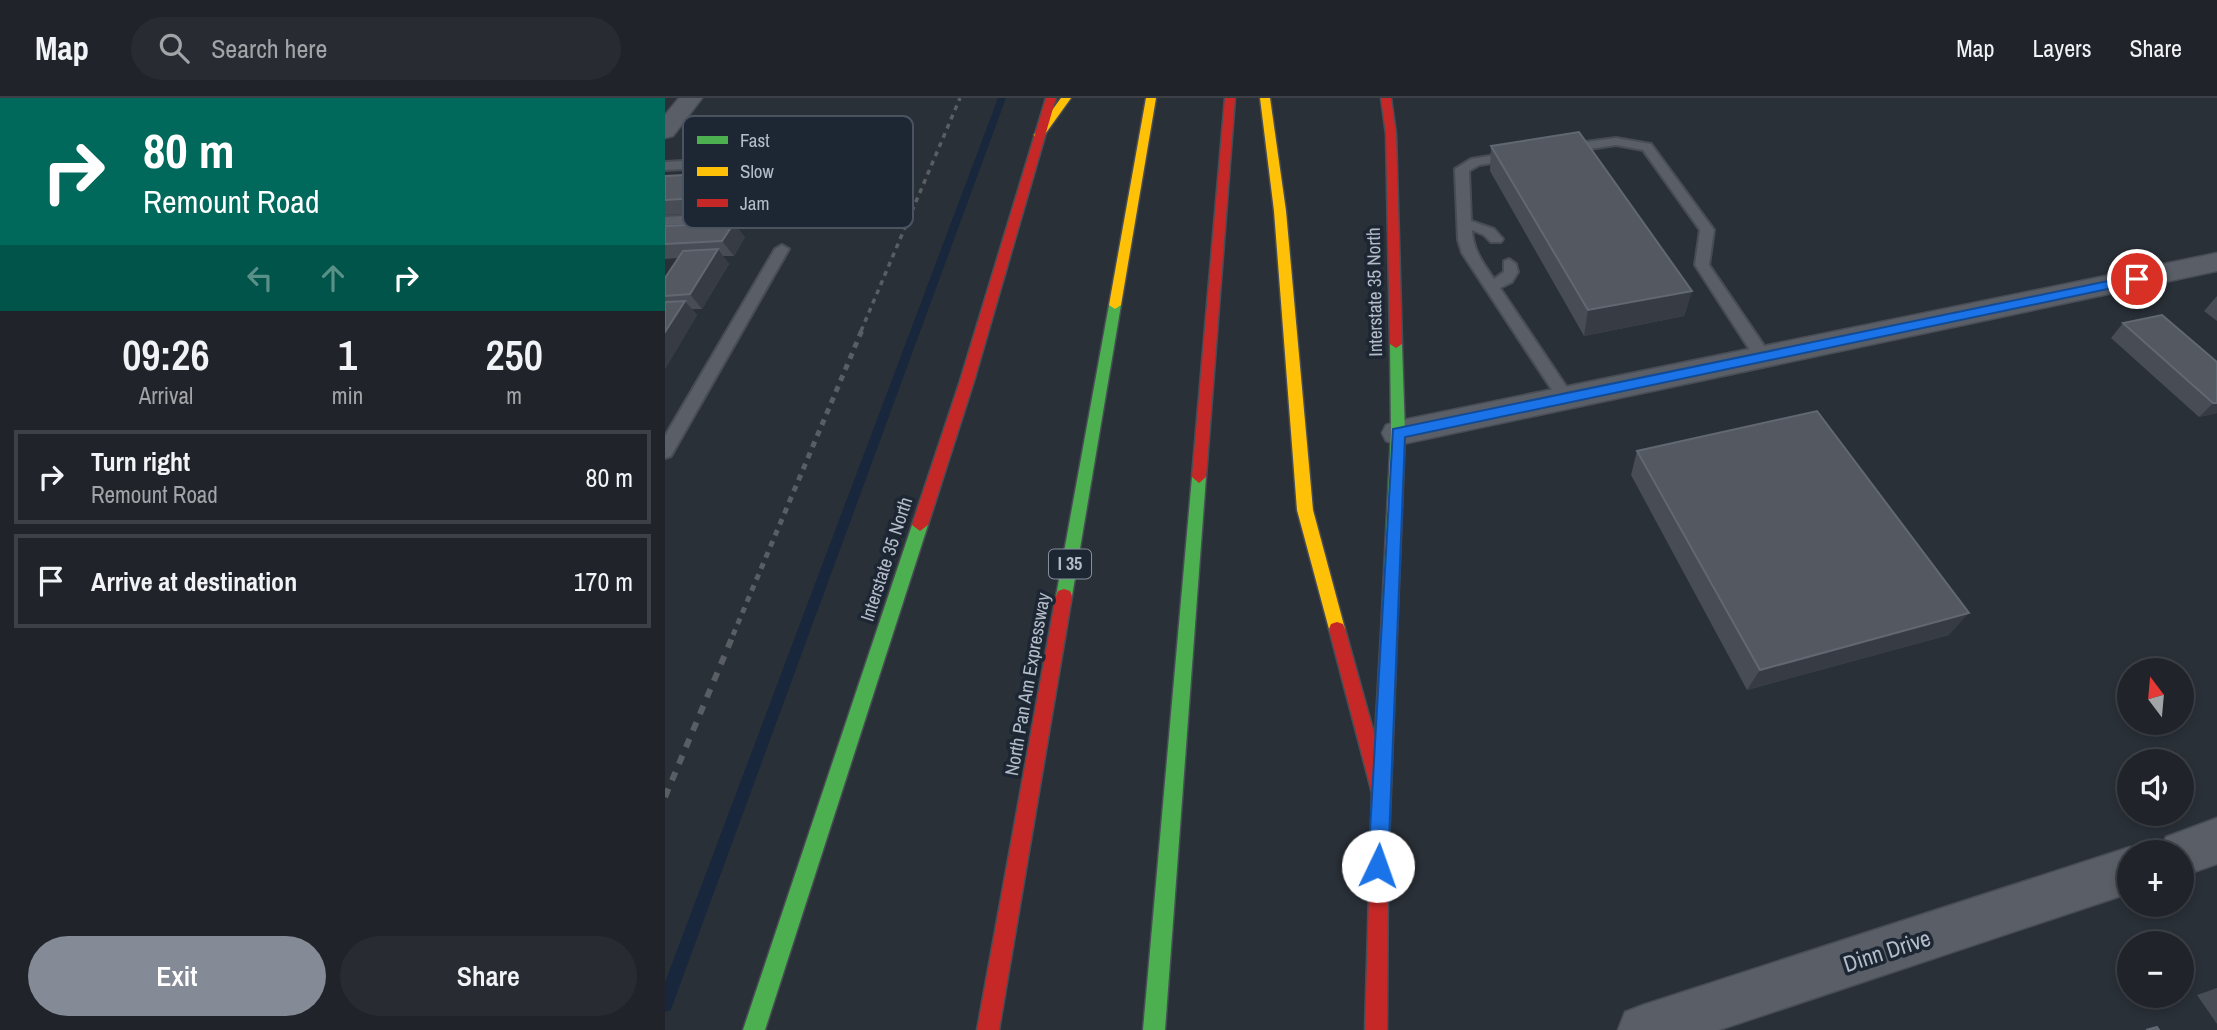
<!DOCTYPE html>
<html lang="en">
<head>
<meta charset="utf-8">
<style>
	:root { --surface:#20242a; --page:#282c32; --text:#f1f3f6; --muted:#a2a4a8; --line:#3d4147; --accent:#848b96 }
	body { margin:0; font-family:"Archivo Narrow",sans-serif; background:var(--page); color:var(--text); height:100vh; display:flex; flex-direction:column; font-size:26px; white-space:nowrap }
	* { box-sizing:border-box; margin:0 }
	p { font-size:23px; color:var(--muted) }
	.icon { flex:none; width:38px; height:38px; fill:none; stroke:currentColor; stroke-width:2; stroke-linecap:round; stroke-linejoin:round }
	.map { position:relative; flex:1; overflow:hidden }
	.sheet { display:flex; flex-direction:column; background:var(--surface); width:665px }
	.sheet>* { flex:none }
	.banner { background:#00695c; color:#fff; overflow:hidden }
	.needle { width:46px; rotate:344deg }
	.buttons { position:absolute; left:1452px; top:560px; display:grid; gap:14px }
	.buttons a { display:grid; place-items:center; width:77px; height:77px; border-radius:50%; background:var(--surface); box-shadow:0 4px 10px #0003,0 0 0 2px var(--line); font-size:35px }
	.pin { position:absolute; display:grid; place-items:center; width:60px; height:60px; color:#fff; margin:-30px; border:4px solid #fff; border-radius:50%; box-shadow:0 2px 7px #0007 }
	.me { position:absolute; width:77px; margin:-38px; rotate:3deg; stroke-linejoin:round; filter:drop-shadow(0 0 5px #0008) }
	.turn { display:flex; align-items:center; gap:24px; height:147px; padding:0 28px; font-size:32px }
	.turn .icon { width:91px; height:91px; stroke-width:2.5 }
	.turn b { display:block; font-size:49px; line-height:60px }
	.lanes { display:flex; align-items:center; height:66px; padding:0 28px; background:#0003; justify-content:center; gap:35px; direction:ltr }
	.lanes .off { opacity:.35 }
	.eta { display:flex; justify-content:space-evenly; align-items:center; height:119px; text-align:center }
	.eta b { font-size:42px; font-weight:600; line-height:49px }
	.button { display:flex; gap:14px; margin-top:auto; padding:14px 28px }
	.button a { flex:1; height:80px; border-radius:42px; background:var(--accent); color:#fff; font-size:28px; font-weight:600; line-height:80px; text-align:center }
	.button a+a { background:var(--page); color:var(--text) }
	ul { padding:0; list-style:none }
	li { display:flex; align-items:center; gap:21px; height:94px; margin:0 14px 10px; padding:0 14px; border:4px solid var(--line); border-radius:0px }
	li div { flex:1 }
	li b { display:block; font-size:26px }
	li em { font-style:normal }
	header { display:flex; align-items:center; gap:42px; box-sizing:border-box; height:98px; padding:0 35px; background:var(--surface); border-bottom:2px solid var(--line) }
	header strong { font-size:33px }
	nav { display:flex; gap:38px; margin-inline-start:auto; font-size:24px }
	.search { width:490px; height:63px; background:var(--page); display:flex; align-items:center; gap:18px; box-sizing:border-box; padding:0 24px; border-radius:38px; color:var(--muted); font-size:26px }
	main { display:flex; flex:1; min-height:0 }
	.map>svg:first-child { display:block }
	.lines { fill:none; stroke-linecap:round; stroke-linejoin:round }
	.stream { fill:#19273c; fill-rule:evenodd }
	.lane-casing { stroke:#484c55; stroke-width:4 }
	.street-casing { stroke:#484c55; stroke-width:3 }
	.fast-casing { stroke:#484c55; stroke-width:3 }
	.slow-casing { stroke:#484c55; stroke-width:3 }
	.jam-casing { stroke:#484c55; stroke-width:3 }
	.lane { fill:#5a5e66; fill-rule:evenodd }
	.street { fill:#5a5e66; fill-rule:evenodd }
	.fast { fill:#4caf50; fill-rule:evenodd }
	.slow { fill:#ffc107; fill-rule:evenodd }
	.jam { fill:#c62828; fill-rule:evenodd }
	.rail-far2 { stroke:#595d64; stroke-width:3.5; stroke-dasharray:5 5; stroke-linecap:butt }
	.rail-far1 { stroke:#595d64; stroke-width:5; stroke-dasharray:6 6; stroke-linecap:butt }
	.rail { stroke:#595d64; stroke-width:6; stroke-dasharray:9 9; stroke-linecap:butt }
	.wall { fill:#474c55 }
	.shaded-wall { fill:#373c44 }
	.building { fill:#535861; stroke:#626872; stroke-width:2 }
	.route { fill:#1a73e8; stroke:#114b97; stroke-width:2 }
	.labels { text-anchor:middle; stroke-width:7; stroke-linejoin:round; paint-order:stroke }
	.shield { fill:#1d2633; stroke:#878f9c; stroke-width:2 }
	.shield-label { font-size:18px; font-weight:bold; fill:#b4bcc9 }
	.street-label { font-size:19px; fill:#b4bcc9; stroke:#1d2633 }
	.near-street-label { font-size:23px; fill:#b4bcc9; stroke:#1d2633 }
	.key { fill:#1d2633; stroke:#4a5360; stroke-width:2 }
	.key-label { font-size:19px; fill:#b4bcc9 }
</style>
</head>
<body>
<header>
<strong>Map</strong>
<div class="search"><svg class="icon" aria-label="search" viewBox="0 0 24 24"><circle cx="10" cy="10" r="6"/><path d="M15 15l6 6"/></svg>Search here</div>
<nav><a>Map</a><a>Layers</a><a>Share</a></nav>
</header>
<main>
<section class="sheet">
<div class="banner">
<div class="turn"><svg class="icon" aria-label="right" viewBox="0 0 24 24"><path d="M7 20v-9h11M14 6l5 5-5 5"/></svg><div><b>80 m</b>Remount Road</div></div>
<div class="lanes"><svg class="icon off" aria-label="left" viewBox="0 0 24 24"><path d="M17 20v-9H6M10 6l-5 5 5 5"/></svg><svg class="icon off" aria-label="ahead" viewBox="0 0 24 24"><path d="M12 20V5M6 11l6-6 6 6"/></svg><svg class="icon" aria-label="right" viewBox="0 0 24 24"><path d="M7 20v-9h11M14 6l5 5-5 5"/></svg></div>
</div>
<div class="eta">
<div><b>09:26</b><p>Arrival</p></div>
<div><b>1</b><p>min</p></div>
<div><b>250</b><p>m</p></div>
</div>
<ul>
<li><svg class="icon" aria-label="right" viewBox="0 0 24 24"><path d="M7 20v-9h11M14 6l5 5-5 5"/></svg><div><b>Turn right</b><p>Remount Road</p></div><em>80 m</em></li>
<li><svg class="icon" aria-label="arrive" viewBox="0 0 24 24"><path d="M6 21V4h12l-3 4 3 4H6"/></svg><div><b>Arrive at destination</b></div><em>170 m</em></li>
</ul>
<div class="button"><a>Exit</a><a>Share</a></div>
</section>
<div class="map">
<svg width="1552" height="932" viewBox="0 0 1552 932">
	<rect width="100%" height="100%" fill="#2a3038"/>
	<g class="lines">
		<path class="stream" d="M333,0H341L8,906L6,912L0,914V884Z"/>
		<g class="lane-casing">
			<path id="lane" d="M951,40L986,46L1049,132L1044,167L1104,255L1106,259L1104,263H1092L1030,167L1035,132L978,52L951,47L897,55L891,51L897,47Z
				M849,54L855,58L854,61L814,67L804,73L806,123L829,131L838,141L836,144H826L819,137L807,132C808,152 818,165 829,181L839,174V163L844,161L851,166L853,174L847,184L835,190L909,300L901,306L895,304L797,155L793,142L790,71L806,61Z
				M126,57L132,61L101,121L0,127V119L91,114L117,65L0,72V64Z
				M117,147L124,151L6,358L0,360V338L110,151Z"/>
		</g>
		<g class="street-casing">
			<path id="street" d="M14,0H37L8,38L0,40V17Z
				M1552,155V173L733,347L721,343L717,335L721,327L733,323Z
				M1552,720V766L1517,778V754H1495L1501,739Z
				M1465,749L1478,754H1465V795L1054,932H953L960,914L978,907Z"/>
		</g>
		<g class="fast-casing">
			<path id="fast" d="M450,203L456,207L407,498L405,503L399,505L393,503L391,498L444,207Z
				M731,242L737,246L740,335L732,535L730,540L724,542L718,540L716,535L726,335L725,246Z
				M534,373L541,379L500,932H478L527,379Z
				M255,421L263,427L100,932H78L247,427Z"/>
		</g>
		<g class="slow-casing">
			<path id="slow" d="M396,0H406L378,39H370L369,37Z
				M481,0H491L456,207L450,211L444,207Z
				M595,0H605L621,113L648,412L680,531L678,536L672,538L666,536L664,531L632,412L609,113Z"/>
		</g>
		<g class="jam-casing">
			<path id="jam" d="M381,0H391L309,283L263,427L255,433L247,427L295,283Z
				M560,0H570L541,379L534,385L527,379Z
				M716,0H726L731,36L737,246L731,250L725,246L721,36Z
				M399,491L405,493L407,498L334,932H312L391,498L393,493Z
				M672,524L678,526L680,531L710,639L716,535L718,530L724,528L730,530L732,535L723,768L722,932H700L707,695L664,531L666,526Z"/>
		</g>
		<use href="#lane" class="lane"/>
		<use href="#street" class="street"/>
		<use href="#fast" class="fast"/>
		<use href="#slow" class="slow"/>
		<use href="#jam" class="jam"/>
		<path class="rail-far2" d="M196,233L295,0"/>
		<path class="rail-far1" d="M68,537L197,232"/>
		<path class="rail" d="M0,699L69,535"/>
	</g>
	<path class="wall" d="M826,48L1027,193L1019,218L919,238L825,73Z
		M82,74L92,88L76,113L0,117V78Z
		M0,128L80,139L69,158H58L64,166L37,211H27L32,217L0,271V180L13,160L0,161Z
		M1552,198V223L1539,213Z
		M1458,225L1552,264V315L1534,319L1446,240Z
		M972,353L1284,537L1082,592L966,377Z
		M1552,890V926L1532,897Z"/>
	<path class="shaded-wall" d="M82,74L92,88L76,113L65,98Z
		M69,125L80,139L69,158L57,143Z
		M53,151L64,166L37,211L25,196Z
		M1027,193L1019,218L919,238L923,212Z
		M20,203L32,217L0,271V234Z
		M1548,305H1552V315L1534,319Z
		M1304,515L1284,537L1082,592L1095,572Z"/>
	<path class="building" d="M914,34L1027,193L923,212L826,48Z
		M82,74L65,98L0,102V78Z
		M69,125L57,143L0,146V128Z
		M53,151L25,196L0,198V180L18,153Z
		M20,203L0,234V204Z
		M1497,217L1552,264V305H1548L1458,225Z
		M1152,313L1304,515L1095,572L972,353Z
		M1492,929L1494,932H1481Z"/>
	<path class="route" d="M1472,177L1476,178V184L740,339L723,768L720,775L713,777L706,775L703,768L728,331Z"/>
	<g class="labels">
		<rect class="shield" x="384" y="451.5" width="42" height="29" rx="5"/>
		<g class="shield-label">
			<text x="405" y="472">I 35</text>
		</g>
		<g class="street-label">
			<text transform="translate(709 194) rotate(-91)" y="7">Interstate 35 North</text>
			<text transform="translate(221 461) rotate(-72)" y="7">Interstate 35 North</text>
			<text transform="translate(362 586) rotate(-80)" y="7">North Pan Am Expressway</text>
		</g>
		<g class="near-street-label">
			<text transform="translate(1222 853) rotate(-18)" y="8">Dinn Drive</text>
		</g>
	</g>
	<rect x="18" y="18" width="230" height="112" rx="10" class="key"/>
	<rect x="32" y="38" width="31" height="8" fill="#4caf50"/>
	<rect x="32" y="69" width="31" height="9" fill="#ffc107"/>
	<rect x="32" y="101" width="31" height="8" fill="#c62828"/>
	<g class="key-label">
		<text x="75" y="49">Fast</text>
		<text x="75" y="80">Slow</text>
		<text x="75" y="112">Jam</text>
	</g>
</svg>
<div class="buttons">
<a><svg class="needle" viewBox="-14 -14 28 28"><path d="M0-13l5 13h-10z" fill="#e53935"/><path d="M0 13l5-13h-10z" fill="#a2a4a8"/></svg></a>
<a><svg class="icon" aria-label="sound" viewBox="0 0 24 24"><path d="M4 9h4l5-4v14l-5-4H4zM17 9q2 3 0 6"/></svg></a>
<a>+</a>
<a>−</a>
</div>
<div class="pin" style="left:1472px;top:181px;background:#d93025"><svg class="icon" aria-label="arrive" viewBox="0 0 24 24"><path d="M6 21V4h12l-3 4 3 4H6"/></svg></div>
<svg class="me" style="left:713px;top:768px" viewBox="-20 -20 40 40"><circle r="19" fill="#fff"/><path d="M0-13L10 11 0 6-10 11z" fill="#1a73e8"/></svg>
</div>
</main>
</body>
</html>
